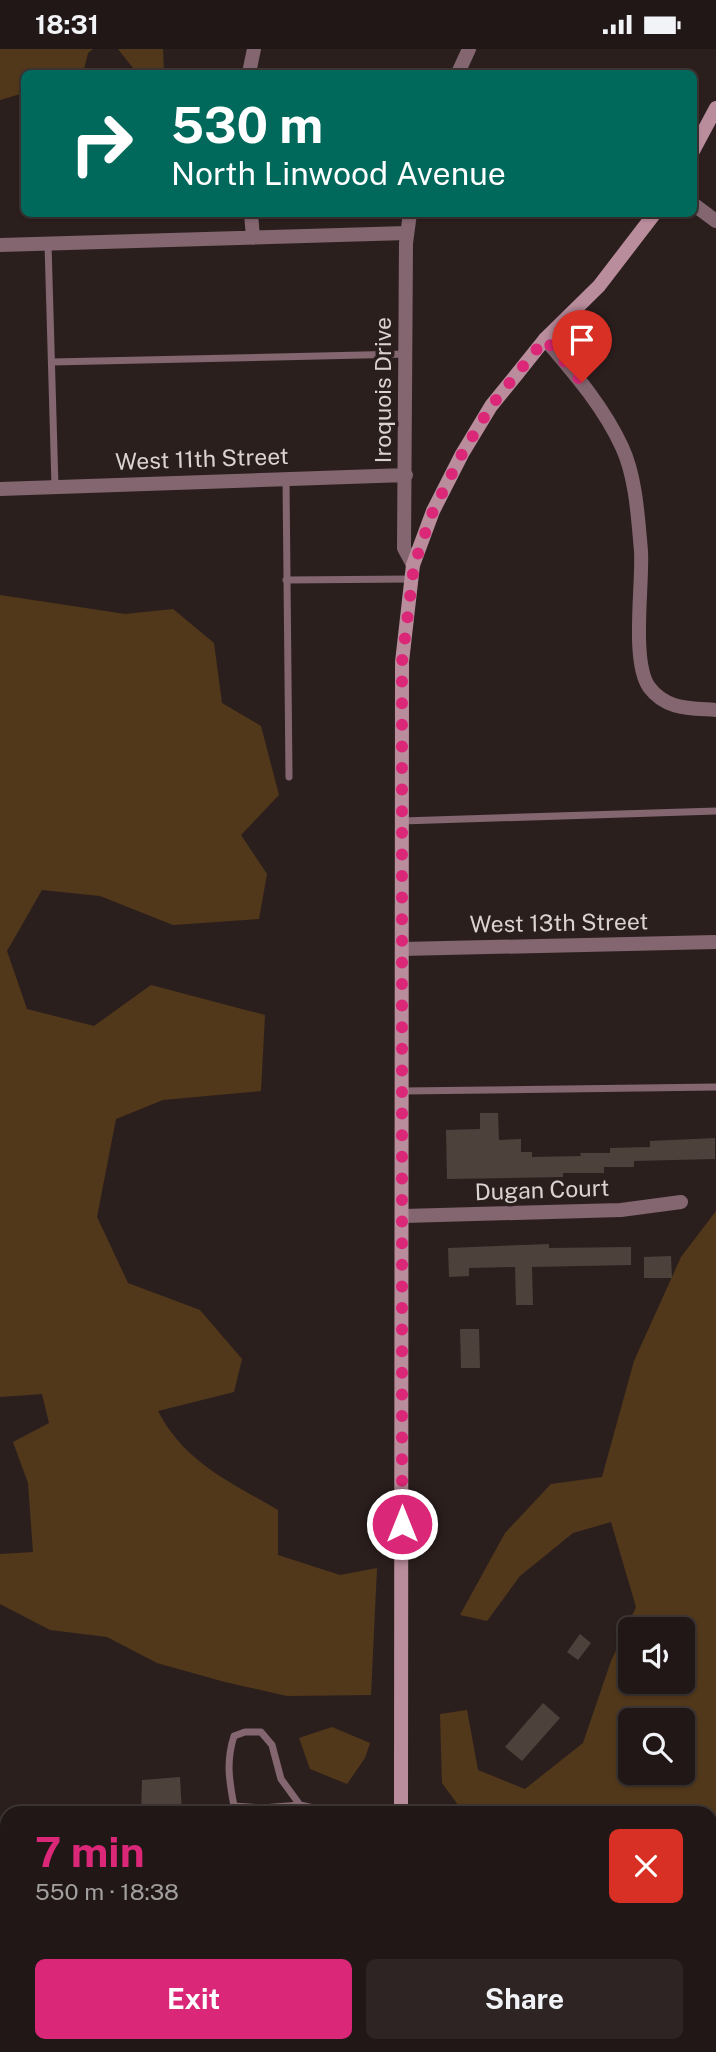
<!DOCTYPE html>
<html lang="en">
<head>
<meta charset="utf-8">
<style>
	:root { --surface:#201716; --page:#2d2423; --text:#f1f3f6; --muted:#a29fa1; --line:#3d3635; --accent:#db2777 }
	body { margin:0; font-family:"Public Sans",sans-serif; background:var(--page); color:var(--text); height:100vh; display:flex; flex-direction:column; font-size:26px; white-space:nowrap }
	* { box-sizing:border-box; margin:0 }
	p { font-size:23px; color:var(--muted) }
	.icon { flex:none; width:38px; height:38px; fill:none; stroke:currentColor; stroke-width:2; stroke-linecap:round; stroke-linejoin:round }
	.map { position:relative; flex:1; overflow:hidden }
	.panel { position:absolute; left:0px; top:1757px; width:718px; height:247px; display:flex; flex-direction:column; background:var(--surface); border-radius:21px 21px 0 0; box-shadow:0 2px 5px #0004,0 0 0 2px var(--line) }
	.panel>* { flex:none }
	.guide { position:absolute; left:21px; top:21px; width:676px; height:147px; border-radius:10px; box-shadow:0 2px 5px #0004,0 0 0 2px var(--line); background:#00695c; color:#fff; overflow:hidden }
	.tools { position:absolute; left:618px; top:1568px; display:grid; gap:14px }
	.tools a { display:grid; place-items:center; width:77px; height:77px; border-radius:10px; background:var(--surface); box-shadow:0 2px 5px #0004,0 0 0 2px var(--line); font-size:35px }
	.pin { position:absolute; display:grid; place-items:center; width:60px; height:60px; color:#fff; margin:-72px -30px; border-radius:50% 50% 50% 0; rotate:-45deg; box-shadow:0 0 7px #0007 }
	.pin .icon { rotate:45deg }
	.me { position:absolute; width:77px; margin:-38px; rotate:0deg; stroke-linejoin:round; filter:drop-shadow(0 0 5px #0008) }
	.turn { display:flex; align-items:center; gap:24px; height:147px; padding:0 35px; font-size:32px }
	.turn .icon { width:91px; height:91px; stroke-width:2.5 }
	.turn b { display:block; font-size:49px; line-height:60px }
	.round { display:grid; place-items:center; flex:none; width:74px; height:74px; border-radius:10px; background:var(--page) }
	.overview { display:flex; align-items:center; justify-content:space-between; height:119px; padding:0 35px }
	h1 { font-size:42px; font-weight:700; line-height:52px; color:var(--accent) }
	.primary-button { display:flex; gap:14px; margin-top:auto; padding:14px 35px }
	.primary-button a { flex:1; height:80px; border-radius:10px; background:var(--accent); color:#fff; font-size:28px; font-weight:700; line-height:80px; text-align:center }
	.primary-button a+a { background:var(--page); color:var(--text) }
	.status { display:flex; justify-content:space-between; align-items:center; height:49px; padding:0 35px; background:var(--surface); direction:ltr }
	.status svg { height:19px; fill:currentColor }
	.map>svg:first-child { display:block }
	.green { fill:#52381a; fill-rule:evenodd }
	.building { fill:#4d413c }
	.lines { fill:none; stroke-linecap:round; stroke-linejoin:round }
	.lane { stroke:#836670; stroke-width:7 }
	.street { stroke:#836670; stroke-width:14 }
	.secondary { stroke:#ba8d9d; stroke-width:14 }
	.route { stroke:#db2777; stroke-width:12; stroke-dasharray:0 21.6 }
	.labels { text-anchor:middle; stroke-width:7; stroke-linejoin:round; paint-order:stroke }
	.street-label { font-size:23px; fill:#dbd3d2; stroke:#2b1f1e }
</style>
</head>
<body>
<div class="status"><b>18:31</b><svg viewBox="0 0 49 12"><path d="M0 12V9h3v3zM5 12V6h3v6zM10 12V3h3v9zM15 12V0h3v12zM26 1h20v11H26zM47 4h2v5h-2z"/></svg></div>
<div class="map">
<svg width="716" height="2003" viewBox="0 0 716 2003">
	<rect width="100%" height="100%" fill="#2b1f1e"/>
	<path class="green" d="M0,0H93L88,4L83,24H24V44L0,51Z
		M118,0H163L164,24H132L133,19Z
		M0,546L125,565L173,560L214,594L222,654L261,677L279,746L241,786L267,825L259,870L173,876L100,847L42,841L7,902L27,960L94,977L151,936L265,966L261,1042L163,1051L116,1070L97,1168L128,1234L200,1261L242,1310L234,1343L158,1362C184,1413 230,1433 278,1461V1506L340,1526L377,1519L371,1646L287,1647L225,1633L157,1614L107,1588L50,1581L0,1555V1505L33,1503L28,1434L13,1393L49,1374L42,1345L0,1348Z
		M716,1162V1822L711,1824L710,1764H464L442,1734L440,1665L467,1661L478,1721L525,1740L583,1694L611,1612L636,1558L611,1473L573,1484L520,1527L487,1572L460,1566L505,1484L551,1435L602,1428L634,1312L681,1208ZM630,1580H682V1633H630ZM630,1671H682V1724H630Z
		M332,1678L370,1694L365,1709L347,1735L310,1720L299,1689Z"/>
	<path class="building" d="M480,1064H498L499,1091L521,1090V1103H532V1108L581,1107L580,1104H610V1099L650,1098V1092L715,1089V1110L634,1112V1118H604V1124H563V1128L447,1130L446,1081L480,1080Z
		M549,1195V1199L631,1198V1216L532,1218L533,1256H516L515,1218L469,1219V1227L449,1228L448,1199Z
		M671,1207L672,1229H644V1208Z
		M460,1280H479L480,1319H461Z
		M580,1585L591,1594L578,1611L567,1603Z
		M543,1654L560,1669L522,1712L505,1698Z
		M180,1728L182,1764H141L142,1731Z"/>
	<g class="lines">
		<path class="lane" d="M48,195L55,437
			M52,313L406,305
			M286,430L289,728
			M286,531L412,530
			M402,772L716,762
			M403,1042L716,1038
			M300,1756L262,1759L234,1757C229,1731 226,1712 234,1687L245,1683H261L272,1696L281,1730L300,1756L323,1761L400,1760
			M106,1997L107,2003
			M349,1997V2003
			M122,2003L132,1997"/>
		<path class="street" d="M249,24L254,0
			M458,24L469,0
			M693,155L716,172
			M251,164L253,189
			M410,164L406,194L404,499L413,516
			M0,196L407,184
			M545,290C574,324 603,357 622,398C636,428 638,469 641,502C643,536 631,612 649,638C666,661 690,659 716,661
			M0,440L406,426
			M402,900L716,893
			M404,1167L621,1161L681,1153"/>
		<path class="secondary" d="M693,102L716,59
			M401,1764L402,613L413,516L433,462L462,405L491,357L517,325L545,290L599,237L655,164
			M402,2003V1997"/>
	</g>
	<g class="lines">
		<path class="route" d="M402,1475V613L414,516L433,462L462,405L491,357L545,290L582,333"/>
	</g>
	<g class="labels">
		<g class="street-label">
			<text transform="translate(383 341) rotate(-90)" y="8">Iroquois Drive</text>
			<text transform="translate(202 410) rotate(-2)" y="8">West 11th Street</text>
			<text transform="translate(559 874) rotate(-1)" y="8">West 13th Street</text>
			<text transform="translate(542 1141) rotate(-2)" y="8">Dugan Court</text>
		</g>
	</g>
</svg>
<div class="tools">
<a><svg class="icon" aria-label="sound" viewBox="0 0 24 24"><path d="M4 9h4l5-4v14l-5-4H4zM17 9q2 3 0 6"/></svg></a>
<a><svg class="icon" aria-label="search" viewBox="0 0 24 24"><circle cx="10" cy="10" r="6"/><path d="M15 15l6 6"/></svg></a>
</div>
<div class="pin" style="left:582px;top:333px;background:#d93025"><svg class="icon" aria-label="arrive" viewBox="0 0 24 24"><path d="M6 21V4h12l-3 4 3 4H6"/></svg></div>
<svg class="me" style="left:402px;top:1475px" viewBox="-20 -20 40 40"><circle r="17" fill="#db2777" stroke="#fff" stroke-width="3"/><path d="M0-11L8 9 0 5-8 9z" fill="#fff"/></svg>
<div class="guide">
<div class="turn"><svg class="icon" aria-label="right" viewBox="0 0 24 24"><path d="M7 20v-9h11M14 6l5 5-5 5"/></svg><div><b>530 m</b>North Linwood Avenue</div></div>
</div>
<section class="panel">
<div class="overview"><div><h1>7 min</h1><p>550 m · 18:38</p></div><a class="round" style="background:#d93025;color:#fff"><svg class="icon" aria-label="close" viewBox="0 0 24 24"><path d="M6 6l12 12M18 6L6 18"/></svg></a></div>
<div class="primary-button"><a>Exit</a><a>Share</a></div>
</section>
</div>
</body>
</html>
